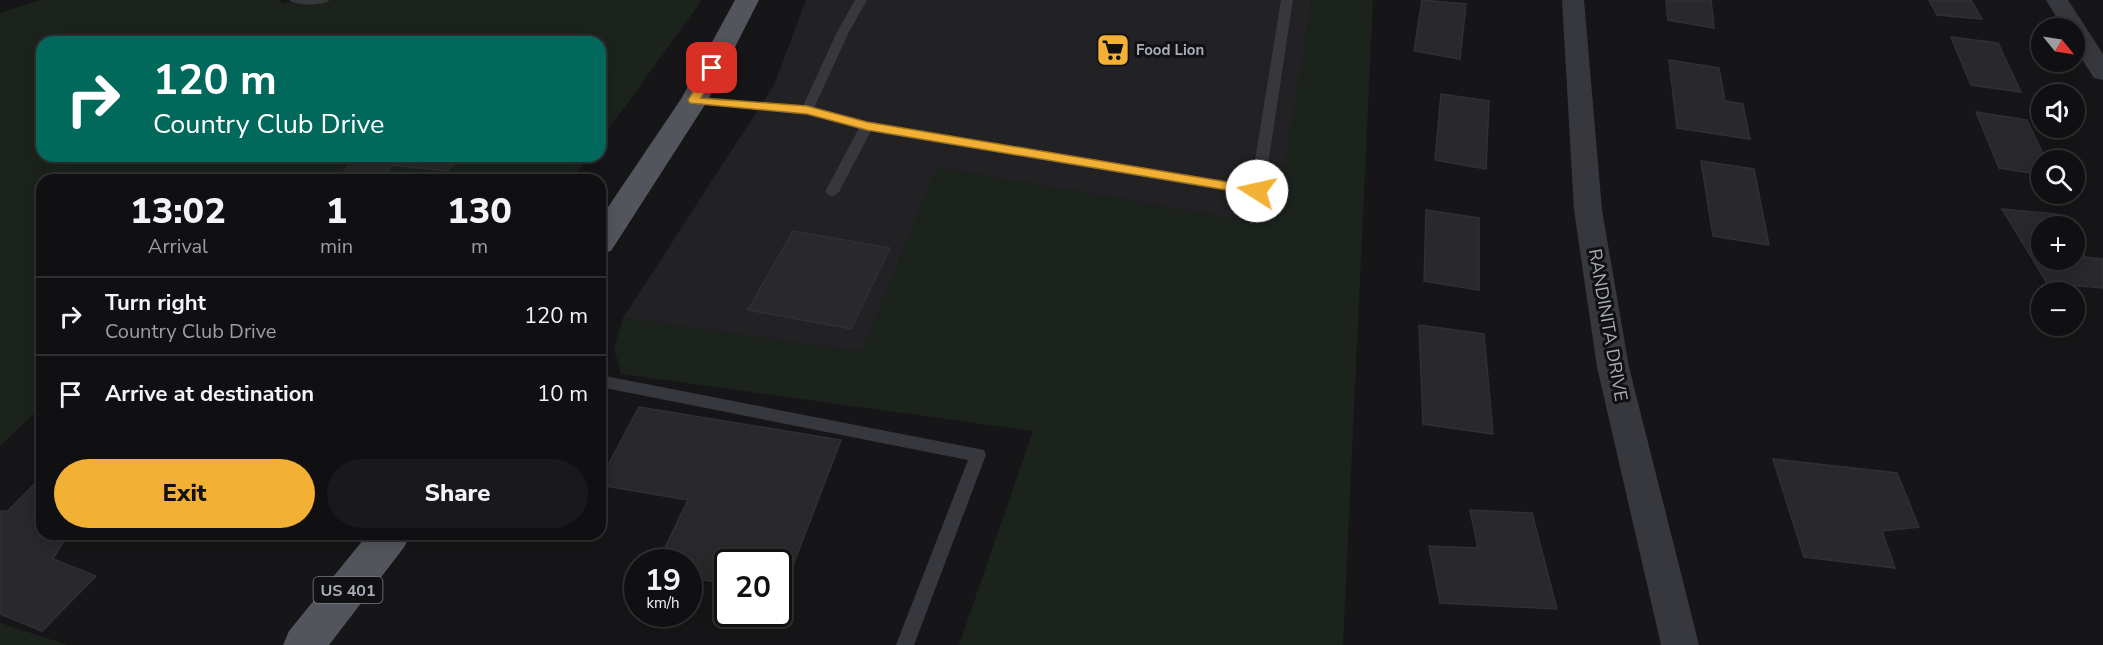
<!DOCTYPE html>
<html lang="en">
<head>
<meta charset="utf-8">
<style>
	:root { --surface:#101012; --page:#19191b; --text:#f1f3f6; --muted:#9c9d9f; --line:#303032; --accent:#f2b134 }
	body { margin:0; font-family:"Nunito Sans",sans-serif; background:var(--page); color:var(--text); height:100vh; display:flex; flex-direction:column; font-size:22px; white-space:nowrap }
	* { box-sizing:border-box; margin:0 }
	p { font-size:20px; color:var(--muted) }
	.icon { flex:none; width:33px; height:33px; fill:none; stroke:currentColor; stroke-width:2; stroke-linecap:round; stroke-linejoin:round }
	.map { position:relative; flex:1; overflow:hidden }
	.sheet { position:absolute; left:36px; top:174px; width:570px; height:366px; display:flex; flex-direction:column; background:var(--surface); border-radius:18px; box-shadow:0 3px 15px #0003,0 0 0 2px var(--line) }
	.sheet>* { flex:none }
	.hud { position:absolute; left:36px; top:36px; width:570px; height:126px; border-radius:18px; box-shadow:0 3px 15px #0003,0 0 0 2px var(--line); background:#00695c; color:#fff; overflow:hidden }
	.needle { width:39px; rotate:120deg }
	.tools { position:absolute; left:2031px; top:18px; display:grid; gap:12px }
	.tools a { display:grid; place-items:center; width:54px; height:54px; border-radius:50%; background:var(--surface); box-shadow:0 3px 15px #0003,0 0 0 2px var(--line); font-size:30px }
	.speed { position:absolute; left:624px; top:549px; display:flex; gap:12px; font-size:30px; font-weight:700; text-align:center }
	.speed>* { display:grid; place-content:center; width:78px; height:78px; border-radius:50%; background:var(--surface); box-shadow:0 3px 15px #0003,0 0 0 2px var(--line); line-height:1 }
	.speed small { font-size:15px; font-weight:400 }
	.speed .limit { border:3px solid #111; border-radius:9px; background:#fff; color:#111 }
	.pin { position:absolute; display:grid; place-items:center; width:51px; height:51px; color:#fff; margin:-26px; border-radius:12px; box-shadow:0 3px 9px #0006 }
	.me { position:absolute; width:66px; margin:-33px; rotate:280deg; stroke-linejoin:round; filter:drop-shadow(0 0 4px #0008) }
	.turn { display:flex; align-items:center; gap:21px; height:126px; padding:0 18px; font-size:27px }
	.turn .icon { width:78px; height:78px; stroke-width:2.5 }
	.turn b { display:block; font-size:42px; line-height:51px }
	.eta { display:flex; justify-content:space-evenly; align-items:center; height:102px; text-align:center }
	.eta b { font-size:36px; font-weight:800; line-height:42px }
	.button { display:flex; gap:12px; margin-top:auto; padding:12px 18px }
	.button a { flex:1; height:69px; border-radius:36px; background:var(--accent); color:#111; font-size:24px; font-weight:800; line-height:69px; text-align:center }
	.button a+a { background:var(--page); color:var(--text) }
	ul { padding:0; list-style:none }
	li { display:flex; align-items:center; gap:18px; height:78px; padding:0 18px; border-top:2px solid var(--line) }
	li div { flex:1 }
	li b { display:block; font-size:22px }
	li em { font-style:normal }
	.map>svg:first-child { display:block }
	.built { fill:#222225 }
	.green { fill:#1c231d }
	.building { fill:#29292c; stroke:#303034; stroke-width:1.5 }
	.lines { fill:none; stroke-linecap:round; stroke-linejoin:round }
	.lane { fill:#37383d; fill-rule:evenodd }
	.street { fill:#37383d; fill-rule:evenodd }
	.primary { fill:#53555c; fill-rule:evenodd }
	.route { fill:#f2b134; stroke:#9d7322; stroke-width:1.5 }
	.labels { text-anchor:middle; stroke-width:6; stroke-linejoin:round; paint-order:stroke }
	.far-poi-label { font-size:15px; font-weight:bold; fill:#a8adb8; stroke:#111113; text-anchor:start }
	.shield { fill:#111113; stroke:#7b7e86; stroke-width:1.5 }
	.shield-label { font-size:16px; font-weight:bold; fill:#a8adb8 }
	.street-label { font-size:18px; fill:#a8adb8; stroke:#111113 }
</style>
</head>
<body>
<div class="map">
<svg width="2103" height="645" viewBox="0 0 2103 645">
	<rect width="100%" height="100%" fill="#161618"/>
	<path class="built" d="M806,0H1312L1275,225L937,168L862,352L623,318L774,85Z"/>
	<path class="green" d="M40,0H280L282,4L299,0H702L600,141V42H42V156H589L572,180H42V406L0,446V13Z
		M1312,0H1373L1343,645H959L1033,431L621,374L614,348L623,318L862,352L937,168L1274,225Z
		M0,623L68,645H0Z"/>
	<path class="building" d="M1422,0L1466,4L1460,59L1414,51Z
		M1666,0H1711L1714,28L1668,20Z
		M1929,0H1971L1982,19L1937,15Z
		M437,37L478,42H432Z
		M1951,37L1998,43L2021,92L1971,85Z
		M1669,60L1719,68L1725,101L1743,104L1750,139L1677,128Z
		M1441,94L1489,101L1486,169L1435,160Z
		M1976,112L2027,120L2046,160H2042V175L1999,168Z
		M357,156H459L448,171L392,165L386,172L403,174L399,180H337Z
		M1701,161L1754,169L1769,245L1713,236Z
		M2002,209L2056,214L2065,226H2042V260H2074V241L2085,257L2103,259V288L2047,283Z
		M1426,210L1479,218V290L1424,281Z
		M793,231L890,248L851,329L748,310Z
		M1419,325L1484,334L1493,434L1423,424Z
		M639,407L841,440L782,594H778V562H728V584L688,577V562H658L688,500L600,485V480Z
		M1773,459L1897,473L1919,527L1882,531L1895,568L1804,557Z
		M42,476V534H68L53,559L96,576L42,631L0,614V511H8Z
		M1470,510L1532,513L1557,609L1440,603L1429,546L1478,548Z"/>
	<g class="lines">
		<path class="lane" d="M289,0H330C322,6 297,6 289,0Z
			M855,0H867L848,34L814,108L867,122L1251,185L1281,0H1293L1264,191L1257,196L871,131L839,192L832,197L825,192L859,128L807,114L694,104L688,100L694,96L803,106L836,34Z
			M600,375L984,450L986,455L914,645H896L968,460L600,387Z"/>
		<path class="street" d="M1562,0H1584L1602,210L1629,367L1699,645H1661L1597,367L1574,210Z
			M2046,0H2068L2103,54V80L2094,78L2074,47V28H2063Z"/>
		<path class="primary" d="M735,0H759L708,100L611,251L600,254V219L681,99Z
			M368,534H410L405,546L329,645H283L289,631Z"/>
	</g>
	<path class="route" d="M712,64L718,68L701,98L807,106L867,122L1257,187L1263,191L1257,195L867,130L807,114L690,103L688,100L707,68Z"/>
	<defs>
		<g id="supermarket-square" transform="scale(1.725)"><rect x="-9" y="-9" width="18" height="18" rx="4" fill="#f2b134" stroke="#111113"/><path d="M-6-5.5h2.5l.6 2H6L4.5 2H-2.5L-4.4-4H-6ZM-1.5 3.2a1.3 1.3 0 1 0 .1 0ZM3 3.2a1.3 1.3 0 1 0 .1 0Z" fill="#111"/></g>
	</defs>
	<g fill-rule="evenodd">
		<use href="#supermarket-square" x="1113" y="50"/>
	</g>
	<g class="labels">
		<g class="far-poi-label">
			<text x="1136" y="55">Food Lion</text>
		</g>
		<rect class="shield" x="313.5" y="577" width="69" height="26" rx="4.5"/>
		<g class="shield-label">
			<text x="348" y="596">US 401</text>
		</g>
		<g class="street-label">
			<text transform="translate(1608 325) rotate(80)" y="6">RANDINITA DRIVE</text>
		</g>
	</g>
</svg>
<div class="tools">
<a><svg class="needle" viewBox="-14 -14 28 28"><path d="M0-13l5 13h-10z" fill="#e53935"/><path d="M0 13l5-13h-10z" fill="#9c9d9f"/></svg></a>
<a><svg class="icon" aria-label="sound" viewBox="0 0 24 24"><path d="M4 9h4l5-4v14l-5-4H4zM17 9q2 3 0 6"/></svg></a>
<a><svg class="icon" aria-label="search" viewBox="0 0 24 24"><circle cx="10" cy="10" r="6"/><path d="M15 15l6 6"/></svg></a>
<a>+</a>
<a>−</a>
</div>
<div class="speed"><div>19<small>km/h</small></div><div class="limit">20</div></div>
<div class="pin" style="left:712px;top:68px;background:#d93025"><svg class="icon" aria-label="arrive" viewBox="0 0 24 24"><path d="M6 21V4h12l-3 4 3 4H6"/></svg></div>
<svg class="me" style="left:1257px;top:191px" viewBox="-20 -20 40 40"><circle r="19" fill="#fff"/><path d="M0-13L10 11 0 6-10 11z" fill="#f2b134"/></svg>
<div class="hud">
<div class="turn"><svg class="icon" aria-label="right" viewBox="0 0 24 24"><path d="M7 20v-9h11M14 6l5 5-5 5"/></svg><div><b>120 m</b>Country Club Drive</div></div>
</div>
<section class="sheet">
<div class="eta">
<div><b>13:02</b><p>Arrival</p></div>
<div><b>1</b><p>min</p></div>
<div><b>130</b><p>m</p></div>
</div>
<ul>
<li><svg class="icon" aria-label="right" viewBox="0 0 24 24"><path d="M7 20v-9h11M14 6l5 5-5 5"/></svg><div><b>Turn right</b><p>Country Club Drive</p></div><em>120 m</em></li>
<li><svg class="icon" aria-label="arrive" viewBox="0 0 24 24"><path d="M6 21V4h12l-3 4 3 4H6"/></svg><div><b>Arrive at destination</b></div><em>10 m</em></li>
</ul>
<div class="button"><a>Exit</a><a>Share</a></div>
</section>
</div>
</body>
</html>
